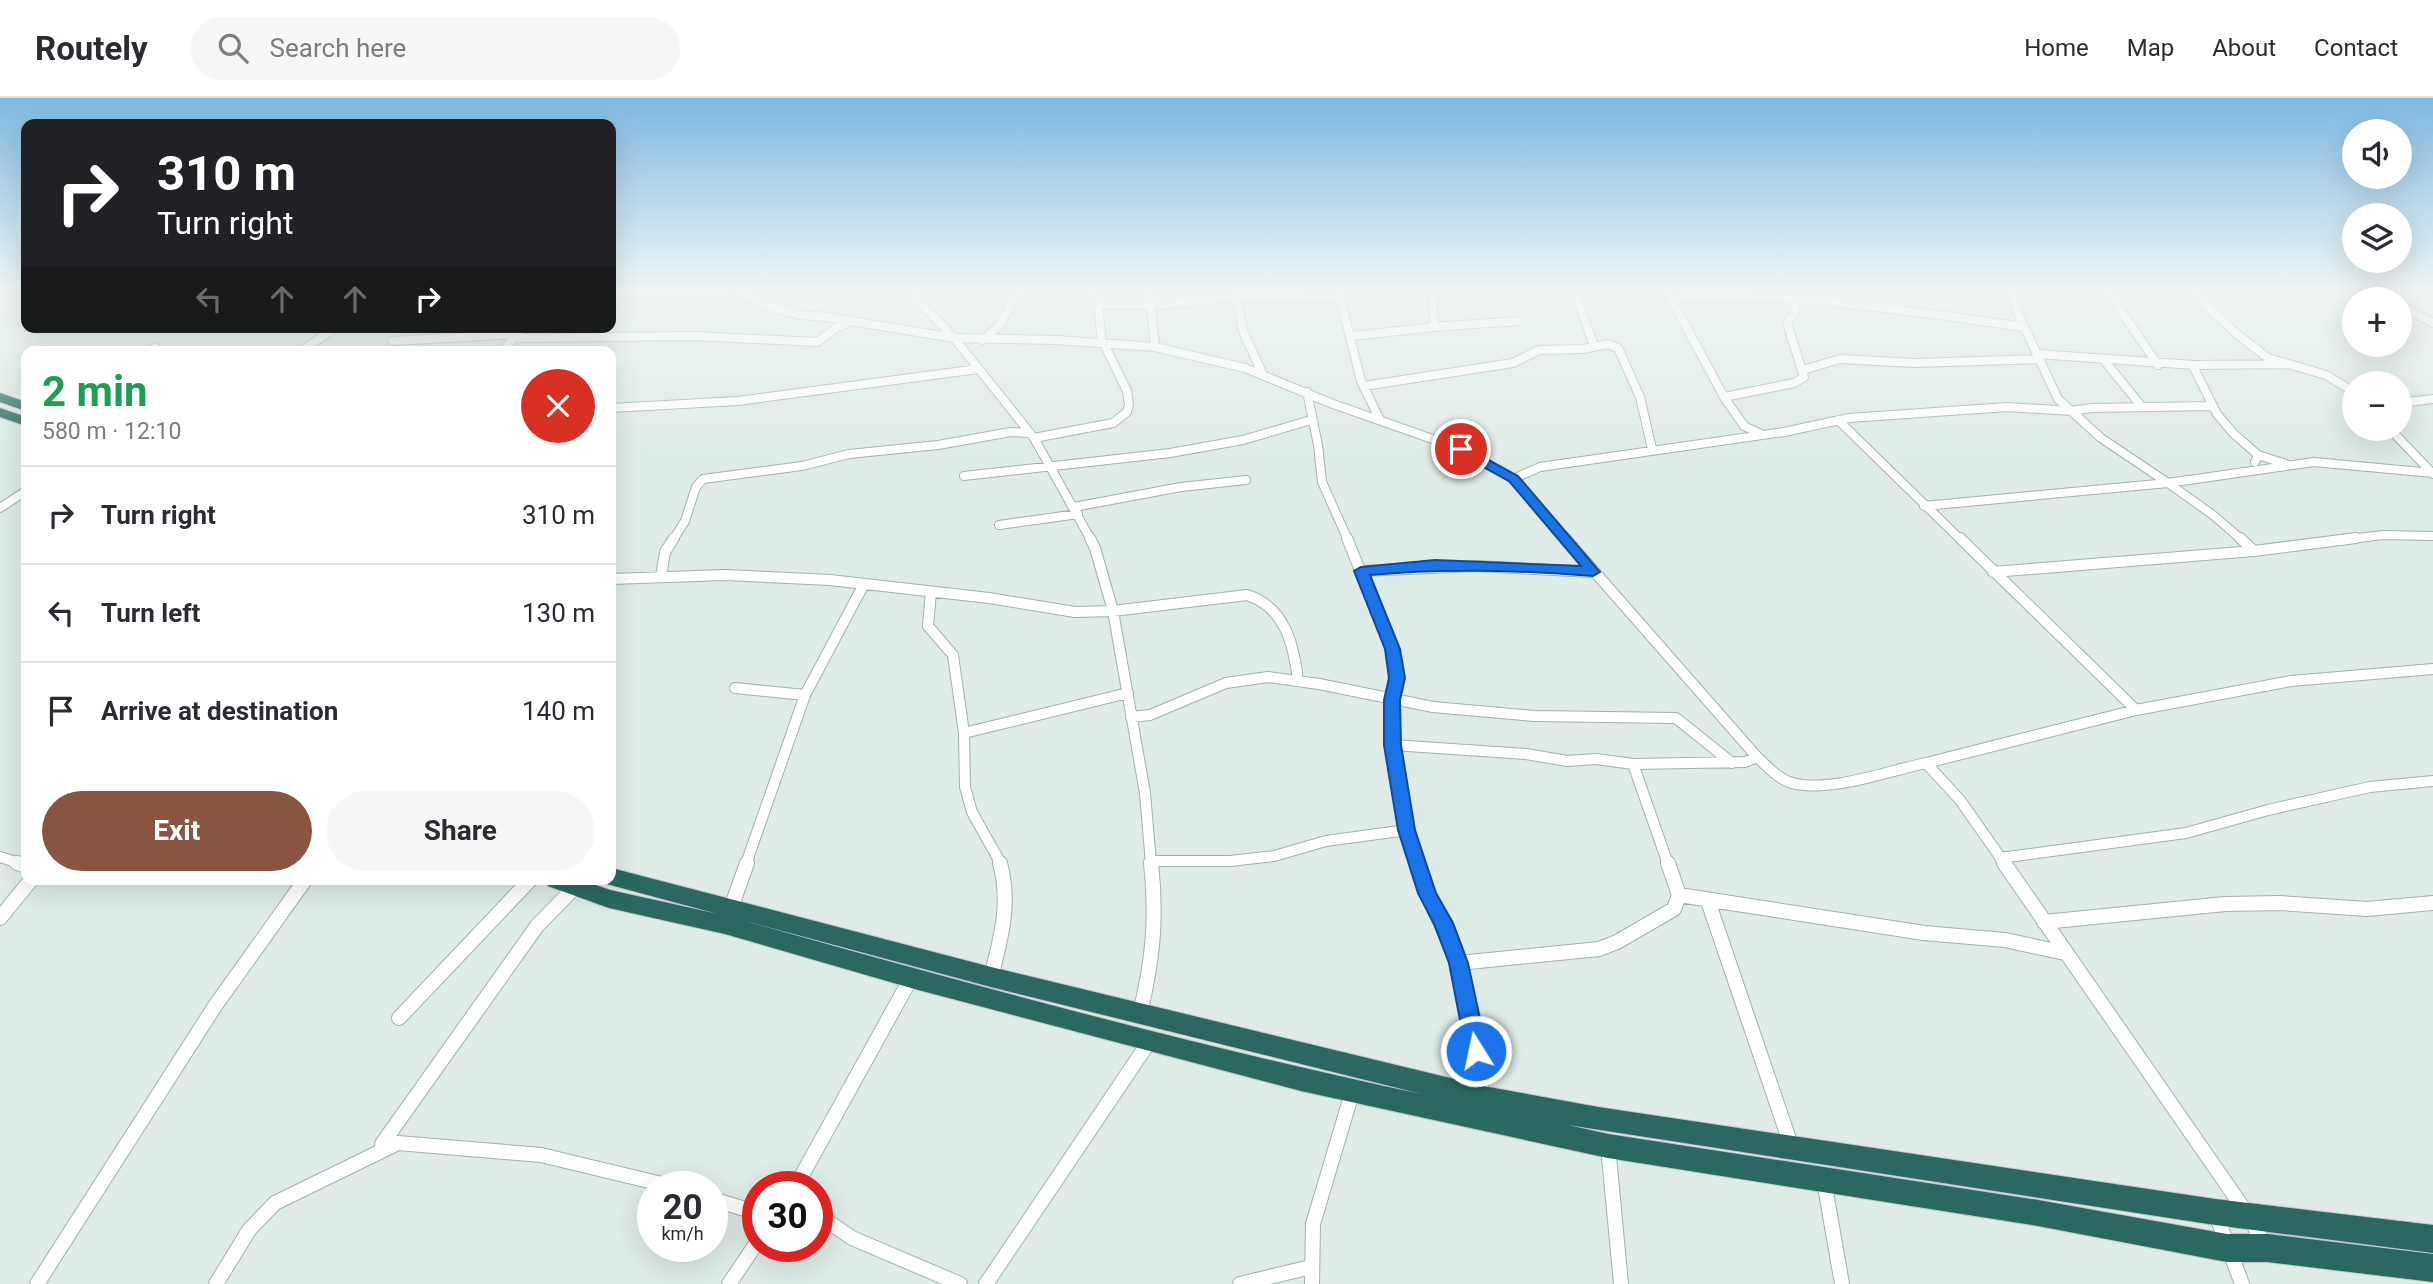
<!DOCTYPE html>
<html lang="en">
<head>
<meta charset="utf-8">
<style>
	:root { --surface:#fff; --page:#f7f7f7; --text:#2b2b33; --muted:#7c7c81; --line:#e1e1e2; --accent:#875540 }
	body { margin:0; font-family:Roboto,sans-serif; background:var(--page); color:var(--text); height:100vh; display:flex; flex-direction:column; font-size:26px; white-space:nowrap }
	* { box-sizing:border-box; margin:0 }
	p { font-size:23px; color:var(--muted) }
	.icon { flex:none; width:38px; height:38px; fill:none; stroke:currentColor; stroke-width:2; stroke-linecap:round; stroke-linejoin:round }
	.map { position:relative; flex:1; overflow:hidden }
	.panel { position:absolute; left:21px; top:248px; width:595px; height:539px; display:flex; flex-direction:column; background:var(--surface); border-radius:14px; box-shadow:0 7px 28px #0002 }
	.panel>* { flex:none }
	.top-card { position:absolute; left:21px; top:21px; width:595px; height:214px; border-radius:14px; box-shadow:0 7px 28px #0002; background:#202124; color:#fff; overflow:hidden }
	.controls { position:absolute; left:2342px; top:21px; display:grid; gap:14px }
	.controls a { display:grid; place-items:center; width:70px; height:70px; border-radius:50%; background:var(--surface); box-shadow:0 7px 28px #0002; font-size:35px }
	.speed { position:absolute; left:637px; top:1073px; display:flex; gap:14px; font-size:35px; font-weight:700; text-align:center }
	.speed>* { display:grid; place-content:center; width:91px; height:91px; border-radius:50%; background:var(--surface); box-shadow:0 7px 28px #0002; line-height:1 }
	.speed small { font-size:18px; font-weight:400 }
	.speed .limit { border:10px solid #d22; background:#fff; color:#111 }
	.pin { position:absolute; display:grid; place-items:center; width:60px; height:60px; color:#fff; margin:-30px; border:4px solid #fff; border-radius:50%; box-shadow:0 2px 7px #0007 }
	.me { position:absolute; width:77px; margin:-38px; rotate:350deg; stroke-linejoin:round; filter:drop-shadow(0 0 5px #0008) }
	.turn { display:flex; align-items:center; gap:24px; height:147px; padding:0 21px; font-size:32px }
	.turn .icon { width:91px; height:91px; stroke-width:2.5 }
	.turn b { display:block; font-size:49px; line-height:60px }
	.lanes { display:flex; align-items:center; height:66px; padding:0 21px; background:#0003; justify-content:center; gap:35px; direction:ltr }
	.lanes .off { opacity:.35 }
	.round { display:grid; place-items:center; flex:none; width:74px; height:74px; border-radius:37px; background:var(--page) }
	.head { display:flex; align-items:center; justify-content:space-between; height:119px; padding:0 21px }
	h1 { font-size:42px; font-weight:700; line-height:52px; color:#1e9e55 }
	.cta { display:flex; gap:14px; margin-top:auto; padding:14px 21px }
	.cta a { flex:1; height:80px; border-radius:42px; background:var(--accent); color:#fff; font-size:28px; font-weight:700; line-height:80px; text-align:center }
	.cta a+a { background:var(--page); color:var(--text) }
	ul { padding:0; list-style:none }
	li { display:flex; align-items:center; gap:21px; height:98px; padding:0 21px; border-top:2px solid var(--line) }
	li div { flex:1 }
	li b { display:block; font-size:26px }
	li em { font-style:normal }
	header { display:flex; align-items:center; gap:42px; box-sizing:border-box; height:98px; padding:0 35px; background:var(--surface); border-bottom:2px solid var(--line) }
	header strong { font-size:33px }
	nav { display:flex; gap:38px; margin-inline-start:auto; font-size:24px }
	.search { width:490px; height:63px; background:var(--page); display:flex; align-items:center; gap:18px; box-sizing:border-box; padding:0 24px; border-radius:38px; color:var(--muted); font-size:26px }
	.map>svg:first-child { display:block }
	.lines { fill:none; stroke-linecap:round; stroke-linejoin:round }
	.street-far2-casing { stroke:#a1b3ae; stroke-width:10 }
	.street-far1-casing { stroke:#a1b3ae; stroke-width:12 }
	.street-casing { stroke:#a1b3ae; stroke-width:16 }
	.highway-casing { stroke:#c0c8c7; stroke-width:2 }
	.street-far2 { stroke:#fff; stroke-width:8 }
	.street-far1 { stroke:#fff; stroke-width:10 }
	.street { stroke:#fff; stroke-width:14 }
	.highway { fill:#2a6861; fill-rule:evenodd }
	.route { fill:#1a73e8; stroke:#114b97; stroke-width:2 }
</style>
</head>
<body>
<header>
<strong>Routely</strong>
<div class="search"><svg class="icon" aria-label="search" viewBox="0 0 24 24"><circle cx="10" cy="10" r="6"/><path d="M15 15l6 6"/></svg>Search here</div>
<nav><a>Home</a><a>Map</a><a>About</a><a>Contact</a></nav>
</header>
<div class="map">
<svg width="2433" height="1186" viewBox="0 0 2433 1186">
	<rect width="100%" height="100%" fill="#deebe6"/>
	<g class="lines">
		<g class="street-far2-casing">
			<path id="street-far2" d="M907,191L954,240L1034,340L1091,442
				M1091,191L1098,206
				M1149,191L1155,249
				M1235,191L1243,233L1263,277
				M1338,191L1361,283L1380,322
				M1574,191L1594,248
				M1666,191L1724,299L1744,328L1761,336
				M2011,191L2019,218L2058,301L2101,340L2168,385
				M2106,191L2158,267
				M2188,191L2238,237L2268,260L2326,277L2354,294
				M2370,191L2388,201
				M611,196L740,193L761,206L799,217L827,219L954,240L1057,242L1155,249L1245,270L1333,306L1461,351L1513,381L1567,442
				M1669,200C1789,194 1905,212 2024,229
				M2399,207L2433,225
				M1434,229L1517,223
				M1352,238L1434,229L1432,191
				M514,240L695,238L817,244L836,230L847,225
				M983,242L999,228L1020,191
				M392,243L517,236
				M1102,245L1098,206H1172L1235,199L1341,200
				M155,249L159,254
				M299,254L337,229
				M502,254L523,229
				M2037,256L2194,267L2289,266
				M2104,262L2142,309
				M2193,268L2217,316L2233,335L2258,357
				M1803,272L1840,261L1915,265L2039,261
				M1364,288L1513,265L1539,252L1583,251L1608,246L1618,250L1640,299L1652,351
				M1307,294L1318,347L1322,384L1348,442
				M1724,299L1794,285L1804,279L1787,225L1794,216L1798,200
				M2399,305L2433,301
				M611,310L738,303L978,271
				M1838,322L1961,442
				M2390,331L2433,376
				M1034,340L1113,325L1127,314L1129,307L1127,293L1104,246
				M2255,364L2258,357L2286,366
				M964,378L1170,355L1243,342L1311,322
				M1513,381L1540,369L1784,334L1849,320L2007,309L2072,313L2092,310L2211,308
				M1924,408L2168,385
				M1074,409L1181,389L1246,382
				M0,410L26,393
				M999,427L1078,416
				M673,442L685,423L696,389L703,381L802,368L849,356L938,347L1011,334L1030,335
				M2242,442L2213,417L2168,385L2314,364L2433,375
				M2342,442L2383,437L2433,438"/>
		</g>
		<g class="street-far1-casing">
			<path id="street-far1" d="M1090,440L1095,450L1113,513L1145,695L1151,766
				M1347,440L1392,551L1397,580L1393,602V647L1407,732L1418,766
				M1565,440L1757,659C1767,668 1778,681 1792,685C1829,695 1888,673 1926,665L1960,702L2005,766
				M1960,440L2136,612
				M2240,440L2254,453L2356,440
				M1361,473L1477,468L1593,474
				M1993,474L2254,453
				M661,478L665,454L674,440
				M611,481L725,477L830,482L989,500L1075,514L1113,513L1247,497C1285,509 1294,547 1298,583
				M931,494L928,528L953,557L964,635L965,689L972,714L1001,766
				M735,590L805,597
				M1131,619L1150,617L1226,585L1268,579L1319,586L1433,609L1534,618L1676,620L1732,665
				M964,635L1128,595
				M1393,647L1526,656L1567,663L1596,661L1633,666L1745,664L1757,659
				M1926,665L2136,612L2291,583L2433,571
				M1633,666L1668,766
				M0,759L22,766
				M2000,760L2186,735L2268,712L2370,689L2433,683
				M1153,763H1230L1274,758L1326,743L1407,732
				M746,766L805,597L864,486"/>
		</g>
		<g class="street-casing">
			<path id="street" d="M17,765L26,768
				M1417,765L1427,795L1459,865L1483,1000
				M2004,765L2248,1117L2265,1148
				M1679,797L1924,835L2005,842L2065,855
				M1708,803L1792,1050
				M731,810L747,765
				M0,820L31,782
				M2044,824L2225,806L2280,805L2367,811L2433,805
				M1459,865L1599,851L1617,844L1674,811L1679,797L1668,765
				M991,879C1001,840 1011,805 1000,765
				M1140,915C1153,862 1157,820 1151,765
				M399,920L530,782
				M398,1045L541,1057L670,1088
				M1608,1048L1621,1186
				M1824,1083L1842,1186
				M796,1088L911,880
				M712,1101L758,1115
				M817,1116L852,1140L960,1186
				M2216,1116L2242,1186
				M37,1186L215,908L305,782
				M216,1186L249,1132L275,1105L398,1045L382,1046L537,828L575,789
				M729,1186L758,1143
				M986,1186L1151,941
				M1240,1186L1311,1169
				M1312,1186L1313,1126L1352,995"/>
		</g>
		<g class="highway-casing">
			<path id="highway" d="M0,295L26,304V313L0,304Z
				M0,310L26,319V328L0,319Z
				M611,770L991,869L1483,988L1598,1009L2215,1101L2433,1127V1155L2215,1127L1568,1027L1608,1036L2038,1102L2227,1136H2267L2433,1156V1184L2267,1164H2227L2038,1128L1608,1060L1301,993L911,890L725,836L609,810L548,788L545,782H582L610,792L718,816L603,785L602,782H611ZM745,823L991,889L1422,996C1194,948 969,886 745,823Z"/>
		</g>
		<use href="#street-far2" class="street-far2"/>
		<use href="#street-far1" class="street-far1"/>
		<use href="#street" class="street"/>
		<use href="#highway" class="highway"/>
	</g>
	<linearGradient id="sky" x2="0" y2="1"><stop stop-color="#7fb8e0"/><stop offset="0.54" stop-color="#f0f6f4"/><stop offset="1" stop-color="#f0f6f4" stop-opacity="0"/></linearGradient>
	<rect width="2433" height="357" fill="url(#sky)"/>
	<path class="route" d="M1461,347L1518,378L1600,474L1593,478C1518,472 1445,470 1370,477L1400,551L1405,580L1400,602L1401,647L1415,732L1436,795L1453,825L1468,865L1487,953L1484,959L1476,962L1469,959L1466,953L1449,865L1434,826L1418,795L1398,732L1384,647V602L1389,580L1385,551L1354,473L1361,469L1435,462L1581,468L1509,383L1456,354V348Z"/>
</svg>
<div class="controls">
<a><svg class="icon" aria-label="sound" viewBox="0 0 24 24"><path d="M4 9h4l5-4v14l-5-4H4zM17 9q2 3 0 6"/></svg></a>
<a><svg class="icon" aria-label="layers" viewBox="0 0 24 24"><path d="M12 4l9 5-9 5-9-5zM3 14l9 5 9-5"/></svg></a>
<a>+</a>
<a>−</a>
</div>
<div class="speed"><div>20<small>km/h</small></div><div class="limit">30</div></div>
<div class="pin" style="left:1461px;top:351px;background:#d93025"><svg class="icon" aria-label="arrive" viewBox="0 0 24 24"><path d="M6 21V4h12l-3 4 3 4H6"/></svg></div>
<svg class="me" style="left:1476px;top:953px" viewBox="-20 -20 40 40"><circle r="17" fill="#1a73e8" stroke="#fff" stroke-width="3"/><path d="M0-11L8 9 0 5-8 9z" fill="#fff"/></svg>
<div class="top-card">
<div class="turn"><svg class="icon" aria-label="right" viewBox="0 0 24 24"><path d="M7 20v-9h11M14 6l5 5-5 5"/></svg><div><b>310 m</b>Turn right</div></div>
<div class="lanes"><svg class="icon off" aria-label="left" viewBox="0 0 24 24"><path d="M17 20v-9H6M10 6l-5 5 5 5"/></svg><svg class="icon off" aria-label="ahead" viewBox="0 0 24 24"><path d="M12 20V5M6 11l6-6 6 6"/></svg><svg class="icon off" aria-label="ahead" viewBox="0 0 24 24"><path d="M12 20V5M6 11l6-6 6 6"/></svg><svg class="icon" aria-label="right" viewBox="0 0 24 24"><path d="M7 20v-9h11M14 6l5 5-5 5"/></svg></div>
</div>
<section class="panel">
<div class="head"><div><h1>2 min</h1><p>580 m · 12:10</p></div><a class="round" style="background:#d93025;color:#fff"><svg class="icon" aria-label="close" viewBox="0 0 24 24"><path d="M6 6l12 12M18 6L6 18"/></svg></a></div>
<ul>
<li><svg class="icon" aria-label="right" viewBox="0 0 24 24"><path d="M7 20v-9h11M14 6l5 5-5 5"/></svg><div><b>Turn right</b></div><em>310 m</em></li>
<li><svg class="icon" aria-label="left" viewBox="0 0 24 24"><path d="M17 20v-9H6M10 6l-5 5 5 5"/></svg><div><b>Turn left</b></div><em>130 m</em></li>
<li><svg class="icon" aria-label="arrive" viewBox="0 0 24 24"><path d="M6 21V4h12l-3 4 3 4H6"/></svg><div><b>Arrive at destination</b></div><em>140 m</em></li>
</ul>
<div class="cta"><a>Exit</a><a>Share</a></div>
</section>
</div>
</body>
</html>
